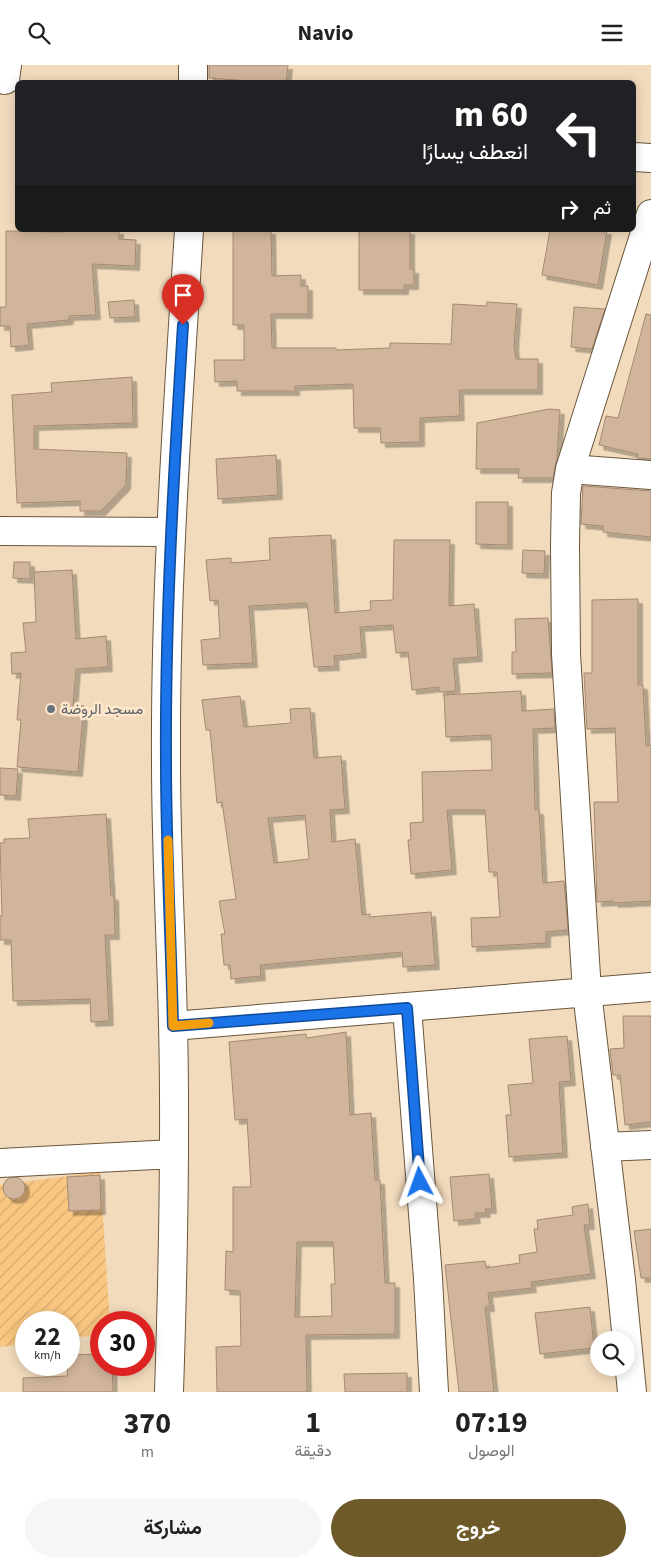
<!DOCTYPE html>
<html lang="ar">
<head>
<meta charset="utf-8">
<style>
	:root { --surface:#fff; --page:#f6f6f6; --text:#222; --muted:#767676; --accent:#6e5a29 }
	body { margin:0; font-family:"Source Sans 3",Vazirmatn,sans-serif; background:var(--page); color:var(--text); direction:rtl; height:100vh; display:flex; flex-direction:column; font-size:19px; white-space:nowrap }
	* { box-sizing:border-box; margin:0 }
	p { font-size:16px; color:var(--muted) }
	.icon { flex:none; width:28px; height:28px; fill:none; stroke:currentColor; stroke-width:2; stroke-linecap:round; stroke-linejoin:round }
	.map { position:relative; height:1327px; overflow:hidden; direction:ltr }
	.sheet { display:flex; flex-direction:column; background:var(--surface); flex:1 }
	.sheet>* { flex:none }
	.hud { position:absolute; left:15px; top:15px; width:621px; height:152px; border-radius:8px; box-shadow:0 2px 12px #0003; direction:rtl; background:#202124; color:#fff; overflow:hidden }
	.fabs { position:absolute; left:590px; top:1266px; display:grid; gap:10px }
	.fabs a { display:grid; place-items:center; width:45px; height:45px; border-radius:50%; background:var(--surface); box-shadow:0 2px 12px #0003; font-size:25px }
	.speed { position:absolute; left:15px; top:1246px; display:flex; gap:10px; font-size:25px; font-weight:700; text-align:center }
	.speed>* { display:grid; place-content:center; width:65px; height:65px; border-radius:50%; background:var(--surface); box-shadow:0 2px 12px #0003; line-height:1 }
	.speed small { font-size:12px; font-weight:400 }
	.speed .limit { border:8px solid #d22; background:#fff; color:#111 }
	.pin { position:absolute; display:grid; place-items:center; width:42px; height:42px; color:#fff; margin:-51px -21px; border-radius:50% 50% 50% 0; rotate:-45deg; box-shadow:0 0 5px #0007 }
	.pin .icon { rotate:45deg }
	.me { position:absolute; width:55px; margin:-28px; rotate:356deg; stroke-linejoin:round; filter:drop-shadow(0 0 4px #0008) }
	.turn { display:flex; align-items:center; gap:18px; height:105px; padding:0 25px; font-size:22px }
	.turn .icon { width:65px; height:65px; stroke-width:2.5 }
	.turn b { display:block; font-size:35px; line-height:42px }
	.then { display:flex; align-items:center; height:48px; padding:0 25px; background:#0003; gap:10px; font-size:19px }
	.eta { display:flex; justify-content:space-evenly; align-items:center; height:85px; text-align:center }
	.eta b { font-size:30px; font-weight:700; line-height:35px }
	.primary-button { display:flex; gap:10px; margin-top:auto; padding:10px 25px }
	.primary-button a { flex:1; height:58px; border-radius:30px; background:var(--accent); color:#fff; font-size:20px; font-weight:700; line-height:58px; text-align:center }
	.primary-button a+a { background:var(--page); color:var(--text) }
	header { display:flex; justify-content:space-between; align-items:center; height:65px; padding:0 25px; background:var(--surface); font-size:22px; font-weight:700 }
	.map>svg:first-child { display:block }
	.garden { fill:url(#garden-furrows) }
	.building { fill:#d1b49c; stroke:#a48972; fill-rule:evenodd; filter:url(#shadow) }
	.lines { fill:none; stroke-linecap:round; stroke-linejoin:round }
	.minor-casing { stroke:#69563b; stroke-width:30 }
	.minor { stroke:#fff; stroke-width:28 }
	.route-casing { stroke:#114b97; stroke-width:12 }
	.route { stroke:#1a73e8; stroke-width:9 }
	.slow { stroke:#f59e0b; stroke-width:9 }
	.worship-dot { fill:#6b7280; stroke:#ffe8ca; stroke-width:2 }
	.labels { text-anchor:middle; stroke-width:5; stroke-linejoin:round; paint-order:stroke }
	.worship-label { font-size:15px; fill:#5b616d; stroke:#ffe8ca; text-anchor:start }
</style>
</head>
<body>
<header><svg class="icon" aria-label="menu" viewBox="0 0 24 24"><path d="M4 6h16M4 12h16M4 18h16"/></svg>Navio<svg class="icon" aria-label="search" viewBox="0 0 24 24"><circle cx="10" cy="10" r="6"/><path d="M15 15l6 6"/></svg></header>
<div class="map">
<svg width="651" height="1327" viewBox="0 0 651 1327">
	<defs>
		<pattern id="garden-furrows" width="10" height="10" patternUnits="userSpaceOnUse" patternTransform="scale(1.25)"><rect width="10" height="10" fill="#f9c781"/><path d="M-1 1l2-2M0 10L10 0M9 11l2-2" fill="none" stroke="#d6ab6f"/></pattern>
		<filter id="shadow"><feDropShadow dx="4.5" dy="4.5" stdDeviation="0" flood-color="#0004"/></filter>
	</defs>
	<rect width="100%" height="100%" fill="#f2dbbd"/>
	<path class="garden" d="M100,1107L110,1257L101,1258V1269L69,1274V1258H26V1279L0,1282V1120Z"/>
	<path class="building" d="M209,0H288L286,18H249V16L209,13Z
		M62,165H119V174L136,175L135,201L92,199L96,250L69,251V255L27,259L29,280L11,282L10,261H0V242H6V166L63,167Z
		M233,165H271L272,211L301,210V221H308V249H271L272,283H336V285L390,283V278L451,279L453,239L486,241L487,237L517,239L514,281L516,294H538V325H459L460,351L420,353V377L381,378L380,363H354L353,319L295,321V326H237V316L215,317L214,295H244V260H233Z
		M359,165H410V204H414V220H404V225H359Z
		M550,165H607L598,220L542,210Z
		M134,235L135,252L110,253L108,237Z
		M574,242L605,244L592,284L571,282Z
		M646,249L651,250V394L637,393L638,389L599,380L606,351L618,353Z
		M132,312L133,358L34,361V384L127,388L126,420L101,446H80V436L17,438L12,330L52,327L51,318Z
		M549,344L560,345L557,392L553,413H518L519,404H476L477,358Z
		M276,390L278,430L218,434L216,394Z
		M583,421L651,426V472L603,467V461L581,459Z
		M476,437H508V480L476,479Z
		M331,470L335,548L371,545L370,536L393,535L394,475H450L449,541L474,539L478,592L453,594L456,626L439,627V622L412,625L408,587L396,588L393,560L360,562L362,588L334,591L335,601L314,602L307,538L249,541L253,598L203,600L201,575L220,573L218,535L210,536L206,495L231,493V498L270,495L269,473Z
		M523,485L545,486L544,509L522,508Z
		M14,497H30V514L13,513Z
		M72,505L76,574L106,571L108,602L76,604L73,640L84,641L78,707L17,702L21,655H17L21,608L12,609L11,588L26,587L23,558L36,557L34,507Z
		M638,534V620H643L646,681L651,680V836L614,838L613,836L597,837L594,737H618L615,663L587,664L584,608H592V535Z
		M548,553L552,608L512,609V587H516L515,554Z
		M521,626L522,646L554,644L555,663L533,664L535,745H539L543,818L564,816L568,865L546,867V878L472,882L471,853L500,852L497,807H489L485,745H447L452,805L411,809L408,775H411L410,758L423,757L422,707L492,705L491,670L446,672L444,630Z
		M240,631L244,662L291,658L290,644L310,643L314,693L341,691L345,744L330,745L332,777L355,774L362,850L370,849V852L431,847L435,900L403,902L402,887L260,900L261,911L231,914L230,900H224L221,869H225L219,836L236,834L222,737L217,738L210,665H206L202,635ZM305,750L309,794L274,798L268,753Z
		M0,703L18,704L16,731L0,730Z
		M106,749L111,831H114L115,870H105L109,956L91,957L90,934L13,936L11,875H0V851H2L0,778H4V774L30,773L28,754Z
		M623,951H651V1057L625,1060L620,1010H613L610,984L624,983Z
		M346,967L350,1050L371,1048L375,1115H380L385,1218H395V1269L306,1270L307,1327H217L216,1282L241,1281L240,1226L225,1225L226,1186L233,1187V1122H251L247,1054L235,1055L229,977L306,969L307,973ZM297,1177H333L335,1219H331L332,1251L295,1252Z
		M567,971L571,1016L559,1017L563,1088L509,1092L506,1050H511L508,1020L533,1018L529,974Z
		M489,1109L492,1144H485L486,1148H475L476,1154L454,1156L450,1112Z
		M100,1110L101,1145L69,1146L67,1112Z
		M3 1123a11 11 0 1 1 22 0a11 11 0 1 1-22 0Z
		M588,1139L590,1160H584L591,1209L531,1217L532,1223L488,1228L490,1242H485L494,1327H459L445,1200L485,1196L486,1203L520,1198L519,1190L537,1187L534,1164H538L537,1155L573,1150L572,1142Z
		M651,1164V1213H641L634,1166Z
		M590,1242L594,1283L540,1289L535,1248Z
		M101,1289V1300H112L113,1327H23V1313L67,1311L69,1290Z
		M407,1308V1327H345L344,1309Z"/>
	<g class="lines">
		<g class="minor-casing">
			<path id="minor" d="M193,0V18
				M5,15L7,0
				M634,92L651,93
				M570,404L651,410
				M0,466L170,467
				M407,943L428,1213L434,1327
				M173,961L651,922
				M605,1082L651,1080
				M0,1098L174,1089
				M169,1327C173,1204 176,1082 173,959C171,871 166,784 166,696C165,519 178,342 189,165
				M632,1327L621,1215L587,927L566,589L565,480L566,428L570,404L651,149"/>
		</g>
		<use href="#minor" class="minor"/>
	</g>
	<g class="lines">
		<g class="route-casing">
			<path id="route" d="M183,260C174,405 165,551 166,697C166,785 171,873 173,961L407,943L420,1117"/>
		</g>
		<use href="#route" class="route"/>
		<path class="slow" d="M168,775L173,961L209,958"/>
	</g>
	<circle class="worship-dot" cx="51" cy="644" r="5"/>
	<g class="labels">
		<g class="worship-label">
			<text x="61" y="649">مسجد الروضة</text>
		</g>
	</g>
</svg>
<div class="fabs">
<a><svg class="icon" aria-label="search" viewBox="0 0 24 24"><circle cx="10" cy="10" r="6"/><path d="M15 15l6 6"/></svg></a>
</div>
<div class="speed"><div>22<small>km/h</small></div><div class="limit">30</div></div>
<div class="pin" style="left:183px;top:260px;background:#d93025"><svg class="icon" aria-label="arrive" viewBox="0 0 24 24"><path d="M6 21V4h12l-3 4 3 4H6"/></svg></div>
<svg class="me" style="left:420px;top:1117px" viewBox="-20 -20 40 40"><path d="M0-17L14 15 0 8-14 15z" fill="#1a73e8" stroke="#fff" stroke-width="4"/></svg>
<div class="hud">
<div class="turn"><svg class="icon" aria-label="left" viewBox="0 0 24 24"><path d="M17 20v-9H6M10 6l-5 5 5 5"/></svg><div><b>60 m</b>انعطف يسارًا</div></div>
<div class="then">ثم<svg class="icon" aria-label="right" viewBox="0 0 24 24"><path d="M7 20v-9h11M14 6l5 5-5 5"/></svg></div>
</div>
</div>
<section class="sheet">
<div class="eta">
<div><b>07:19</b><p>الوصول</p></div>
<div><b>1</b><p>دقيقة</p></div>
<div><b>370</b><p>m</p></div>
</div>
<div class="primary-button"><a>خروج</a><a>مشاركة</a></div>
</section>
</body>
</html>
